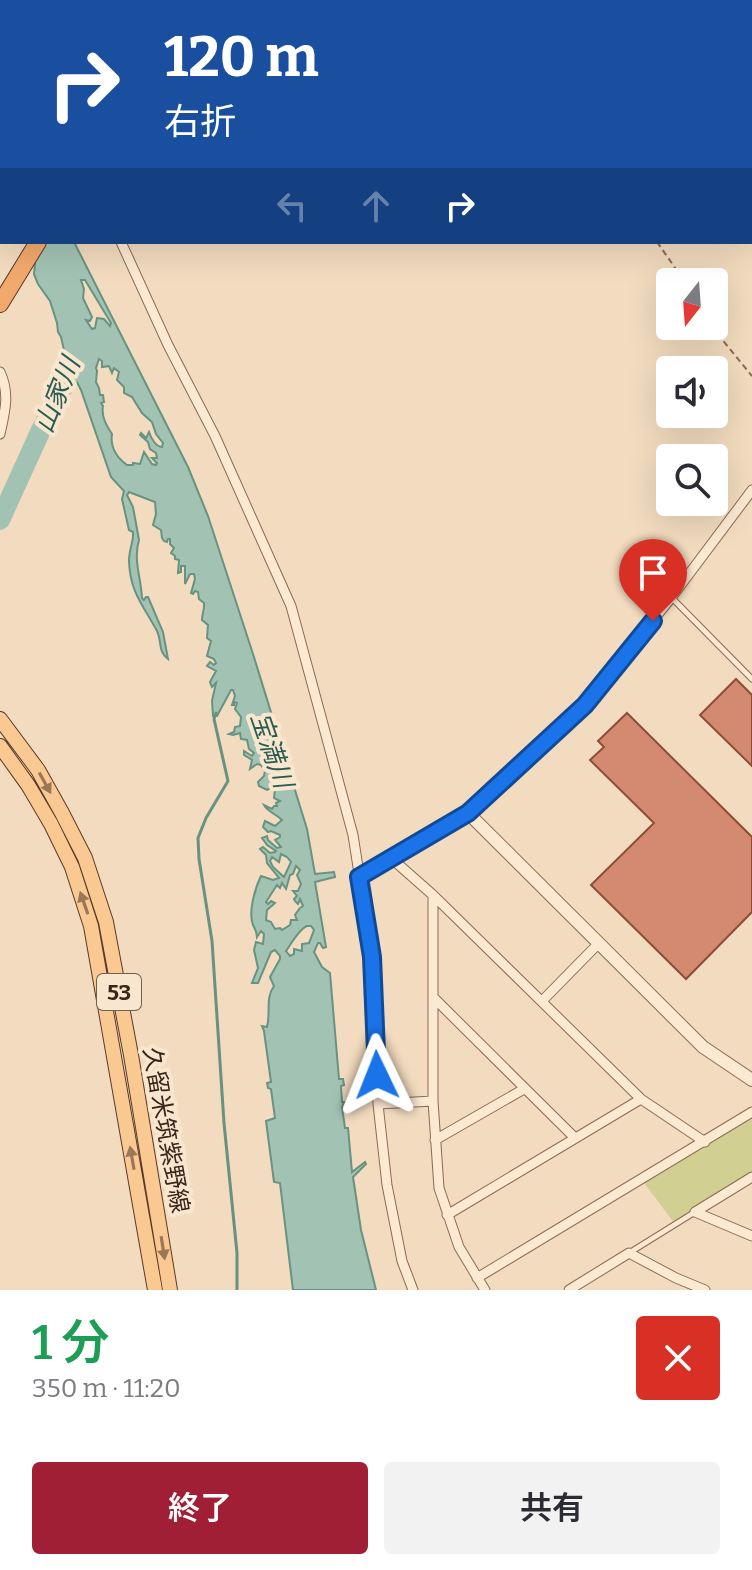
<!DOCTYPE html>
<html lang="ja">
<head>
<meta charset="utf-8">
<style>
	:root { --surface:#fff; --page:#f2f2f3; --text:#2b2b33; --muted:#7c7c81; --accent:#a11f34 }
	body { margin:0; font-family:Bitter,"Noto Sans JP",serif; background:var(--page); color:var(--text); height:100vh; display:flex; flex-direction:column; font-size:30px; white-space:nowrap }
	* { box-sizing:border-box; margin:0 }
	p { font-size:26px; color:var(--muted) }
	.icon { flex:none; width:44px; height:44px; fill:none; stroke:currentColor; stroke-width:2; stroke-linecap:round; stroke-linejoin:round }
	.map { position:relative; height:1290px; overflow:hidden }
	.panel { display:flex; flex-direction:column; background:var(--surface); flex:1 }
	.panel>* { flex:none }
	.top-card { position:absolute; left:0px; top:0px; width:752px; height:244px; box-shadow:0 8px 32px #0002; background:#1a4fa0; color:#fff; overflow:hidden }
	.needle { width:52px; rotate:197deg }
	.buttons { position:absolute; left:656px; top:268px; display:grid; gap:16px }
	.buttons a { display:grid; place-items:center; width:72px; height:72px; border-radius:8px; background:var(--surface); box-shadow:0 8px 32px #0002; font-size:40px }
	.pin { position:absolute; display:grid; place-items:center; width:68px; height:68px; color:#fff; margin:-82px -34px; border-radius:50% 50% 50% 0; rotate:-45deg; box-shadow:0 0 8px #0007 }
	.pin .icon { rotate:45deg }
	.me { position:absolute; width:88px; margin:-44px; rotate:358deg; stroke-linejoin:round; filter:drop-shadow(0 0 6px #0008) }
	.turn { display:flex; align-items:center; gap:28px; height:168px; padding:0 32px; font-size:36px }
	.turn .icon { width:104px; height:104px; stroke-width:2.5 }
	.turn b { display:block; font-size:56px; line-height:68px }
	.lanes { display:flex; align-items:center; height:76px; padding:0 32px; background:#0003; justify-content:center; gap:40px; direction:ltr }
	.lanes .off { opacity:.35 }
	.round { display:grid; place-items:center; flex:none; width:84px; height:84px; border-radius:8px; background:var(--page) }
	.headline { display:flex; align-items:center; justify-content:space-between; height:136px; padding:0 32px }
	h1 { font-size:48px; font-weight:600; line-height:60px; color:#1e9e55 }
	.action { display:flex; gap:16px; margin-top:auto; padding:16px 32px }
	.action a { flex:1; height:92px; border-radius:8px; background:var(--accent); color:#fff; font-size:32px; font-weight:600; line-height:92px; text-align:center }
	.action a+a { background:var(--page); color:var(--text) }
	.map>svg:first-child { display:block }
	.farmland { fill:#e9d5ab }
	.green { fill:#d1cf91 }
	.water { fill:#a2c3b4; stroke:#689281; stroke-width:2; fill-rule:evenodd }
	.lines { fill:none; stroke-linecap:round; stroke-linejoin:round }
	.stream { stroke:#689281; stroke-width:3 }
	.river { stroke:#a2c3b4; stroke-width:20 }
	.building { fill:#d48a70; stroke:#8e4d38; stroke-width:2 }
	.service-casing { stroke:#8c6a55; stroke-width:7 }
	.minor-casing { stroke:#8c6a55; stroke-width:11 }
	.tertiary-casing { stroke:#8c6a55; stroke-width:14 }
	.primary-casing { stroke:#59392a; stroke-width:16 }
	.trunk-casing { stroke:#59392a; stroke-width:18 }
	.path { stroke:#8c6a55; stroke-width:2; stroke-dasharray:6 4; stroke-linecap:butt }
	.service { stroke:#fce9d2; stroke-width:5 }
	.minor { stroke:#fce9d2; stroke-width:9 }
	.tertiary { stroke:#fce9d2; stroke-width:12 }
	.primary { stroke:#fac992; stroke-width:14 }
	.trunk { stroke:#f2a96c; stroke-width:16 }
	.rail { stroke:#3a251b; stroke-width:3; stroke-dasharray:14 14; stroke-linecap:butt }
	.oneway { fill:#9a7756 }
	.route-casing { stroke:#114b97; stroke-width:20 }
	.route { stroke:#1a73e8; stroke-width:14 }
	.labels { text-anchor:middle; stroke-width:8; stroke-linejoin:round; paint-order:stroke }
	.shield { fill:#f9e6cf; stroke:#735f51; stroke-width:2 }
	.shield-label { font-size:22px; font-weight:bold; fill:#3a251b }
	.street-label { font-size:24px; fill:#3a251b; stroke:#f9e6cf }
	.water-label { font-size:26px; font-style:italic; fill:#295c50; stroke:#f9e6cf }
</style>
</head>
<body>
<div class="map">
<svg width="752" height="1290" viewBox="0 0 752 1290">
	<rect width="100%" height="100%" fill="#f2dbbe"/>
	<path class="farmland" d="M687,0H752V127L750,124V2H688Z"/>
	<path class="green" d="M752,1112V1176L675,1224L642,1180Z"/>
	<path class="water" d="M31,242H74L188,467L208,516L253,654L307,829L315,874L334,872L335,877L315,882L326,947L323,948L320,943H318L314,952L322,967L330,973L339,1079H343L344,1085L341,1086L342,1102H344L342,1107L345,1128H348L352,1172L365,1162L366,1164L353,1177L361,1230L376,1290H293L280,1183L274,1182L266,1121L275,1118L271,1089L268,1088L267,1083L271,1082L264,1031L262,1026L267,1027C271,1013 265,998 274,986L270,977L280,959V956L275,950L271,952L258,983H252L258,968L254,950L256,942L263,944L264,934L261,931L257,937C257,932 255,929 253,925C248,912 255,888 261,876L273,880L279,878L267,863L266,855L260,849L263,847L270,853L275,852L276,851L267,845L262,838L267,836L268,840L277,848L281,847L275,840L280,837V835L271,831L268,832L263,827L265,821L275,826L282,820C276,814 268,812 264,805L272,809L274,806H277L276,803L280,801L274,798L275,789L273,787L267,790L259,786L258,782L264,776L265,771L261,765L257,764L250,769L252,760L244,755V751L252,756L254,753L249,749L247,740L241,739L240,733L233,735L229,734L234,732L235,727L240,726L241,717L235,709L237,703L234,702V705H232L235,696L233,690H231L217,716H213L212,701L216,683L212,687L210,682L216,671L207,666L210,662L214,665L216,663L214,659L207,656L211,641L207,638L208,625L202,620C202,613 205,608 204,603L199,599L198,592L195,591L193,594L191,593L195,579L194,574H190L185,584V566H181V572L178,573L179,560L175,559V556L171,553L174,548L170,544V539H168L167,542L164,541L162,538L161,530L153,525L156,514L155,502L129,492L127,495L133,507L139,540C133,559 141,578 142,598L144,600L146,597H148L163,632L168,659C158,652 162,642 157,631C143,605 130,592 129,561C129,549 134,541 133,532L129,530L122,499L124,491L111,477L81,390L67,363L61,337L58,332L57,323L50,301L38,284L34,274L35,264L30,249ZM81,280H85L111,323L110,326L104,319L97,318L95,328L92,329L86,320L90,321L92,317L83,298L84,289ZM99,359L102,361V367L109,366L112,373L114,368L119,372L117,380L124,387V393L132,397L142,413L152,422L156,434L163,443L162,447C156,447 151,438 149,432L146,438L141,433L140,435L148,442L150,449L156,453L157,458H152L157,463L156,465L152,464L144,452L140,464L133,463V465H127C116,457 110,447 112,434C107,427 101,416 103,406L101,403L104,402L103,395H100L99,388L96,382L97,371L96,368ZM281,854L287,857L291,862L284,877L273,867L270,861L272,857L279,862ZM296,866L300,870L297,875L301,884L298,891H293L297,896L294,899L295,901L298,904L300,899L303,906L300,908L295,915L297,920H291L290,925L282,930L280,928L275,929L271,922L266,920L267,910L275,903L271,901L268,904L266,902L277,885L280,888L282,883L286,889L290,875L293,874ZM307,926H311L314,930L309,943L302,944V951L294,949V954L290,956L286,951C291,944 299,929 307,926Z"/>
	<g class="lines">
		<path class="stream" d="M216,713L214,719L228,781L206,818L198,838L199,859L212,941L224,1123L237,1253V1290"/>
		<path class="river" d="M0,520L41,430L75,364L76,346"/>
	</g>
	<path class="building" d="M736,679L752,695V766L700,715Z
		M627,713L752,837V912L686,979L591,885L654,823L590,760L604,747L598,741Z"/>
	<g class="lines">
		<g class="service-casing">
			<path id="service" d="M672,598L752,679
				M629,1253L695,1212"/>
		</g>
		<g class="minor-casing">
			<path id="minor" d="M155,2L156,0
				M121,242L168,345L215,436L291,606L353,835L372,957L378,1104L387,1185L402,1261L413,1290
				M0,372C10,393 5,412 0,434
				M391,858L433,895L641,1099L705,1142
				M359,877L468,813L585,705L671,598L752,490
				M433,895V1101L439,1188L459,1247L485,1290
				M434,998L575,1138
				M542,1001L599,943
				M378,1104L433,1101
				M435,1140L524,1089
				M695,1212L752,1177
				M695,1212L752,1236
				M447,1215L641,1099
				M477,1278L752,1112
				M569,1290L629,1253L676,1278L705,1290"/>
		</g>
		<g class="tertiary-casing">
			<path id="tertiary" d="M468,813L703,1047L752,1080"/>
		</g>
		<g class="primary-casing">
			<path id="primary" d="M0,719L38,770L62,813L85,858L106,922L131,1055L170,1290
				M0,746L28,785L51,824L72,867L91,926L155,1290"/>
		</g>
		<g class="trunk-casing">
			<path id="trunk" d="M185,2L186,0
				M0,304L38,242"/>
		</g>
		<path class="path" d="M430,2L431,0
			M719,2L721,0
			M657,242L685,282
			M711,326L752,376"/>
		<use href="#service" class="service"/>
		<use href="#minor" class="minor"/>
		<use href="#tertiary" class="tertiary"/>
		<use href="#primary" class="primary"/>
		<use href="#trunk" class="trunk"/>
		<path class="rail" d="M668,0L669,2
			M750,151L752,155"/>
	</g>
	<defs><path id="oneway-solid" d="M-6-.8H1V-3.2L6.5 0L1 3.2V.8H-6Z" transform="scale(2)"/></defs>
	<g class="oneway">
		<use href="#oneway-solid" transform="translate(45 783) rotate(61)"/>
		<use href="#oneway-solid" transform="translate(84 903) rotate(-109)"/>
		<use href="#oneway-solid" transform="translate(132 1158) rotate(-100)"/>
		<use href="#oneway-solid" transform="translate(163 1248) rotate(81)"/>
	</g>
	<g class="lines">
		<g class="route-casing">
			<path id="route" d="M377,1075L372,957L359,877L468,813L585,705L653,621"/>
		</g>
		<use href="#route" class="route"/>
	</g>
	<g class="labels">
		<rect class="shield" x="97" y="974" width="44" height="36" rx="6"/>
		<g class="shield-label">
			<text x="119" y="1000">53</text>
		</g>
		<g class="street-label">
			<text transform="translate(166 1130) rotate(80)" y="8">久留米筑紫野線</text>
		</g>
		<g class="water-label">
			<text transform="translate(57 395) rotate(-68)" y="9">山家川</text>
			<text transform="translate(272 750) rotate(71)" y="9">宝満川</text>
		</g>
	</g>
</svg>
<div class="buttons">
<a><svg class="needle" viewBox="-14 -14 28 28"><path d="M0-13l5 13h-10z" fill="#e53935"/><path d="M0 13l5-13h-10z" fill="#7c7c81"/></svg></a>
<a><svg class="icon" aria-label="sound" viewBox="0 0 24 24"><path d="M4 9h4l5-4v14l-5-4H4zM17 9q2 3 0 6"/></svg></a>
<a><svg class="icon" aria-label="search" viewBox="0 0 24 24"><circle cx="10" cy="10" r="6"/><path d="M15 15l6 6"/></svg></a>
</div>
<div class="pin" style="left:653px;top:621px;background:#d93025"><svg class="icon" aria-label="arrive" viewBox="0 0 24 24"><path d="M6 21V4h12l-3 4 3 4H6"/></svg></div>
<svg class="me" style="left:377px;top:1075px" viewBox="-20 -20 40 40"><path d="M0-17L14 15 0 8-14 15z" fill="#1a73e8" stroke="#fff" stroke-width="4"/></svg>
<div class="top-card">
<div class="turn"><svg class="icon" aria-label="right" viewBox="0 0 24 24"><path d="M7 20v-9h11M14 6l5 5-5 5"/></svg><div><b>120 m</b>右折</div></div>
<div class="lanes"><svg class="icon off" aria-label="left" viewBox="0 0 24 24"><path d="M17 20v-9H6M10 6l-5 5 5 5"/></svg><svg class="icon off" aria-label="ahead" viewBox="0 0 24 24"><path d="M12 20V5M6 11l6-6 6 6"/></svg><svg class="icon" aria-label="right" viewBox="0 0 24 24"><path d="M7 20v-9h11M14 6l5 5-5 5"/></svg></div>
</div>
</div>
<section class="panel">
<div class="headline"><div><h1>1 分</h1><p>350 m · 11:20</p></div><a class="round" style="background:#d93025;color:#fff"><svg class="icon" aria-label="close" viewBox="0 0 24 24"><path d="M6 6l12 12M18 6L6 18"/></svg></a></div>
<div class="action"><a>終了</a><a>共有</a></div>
</section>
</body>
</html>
